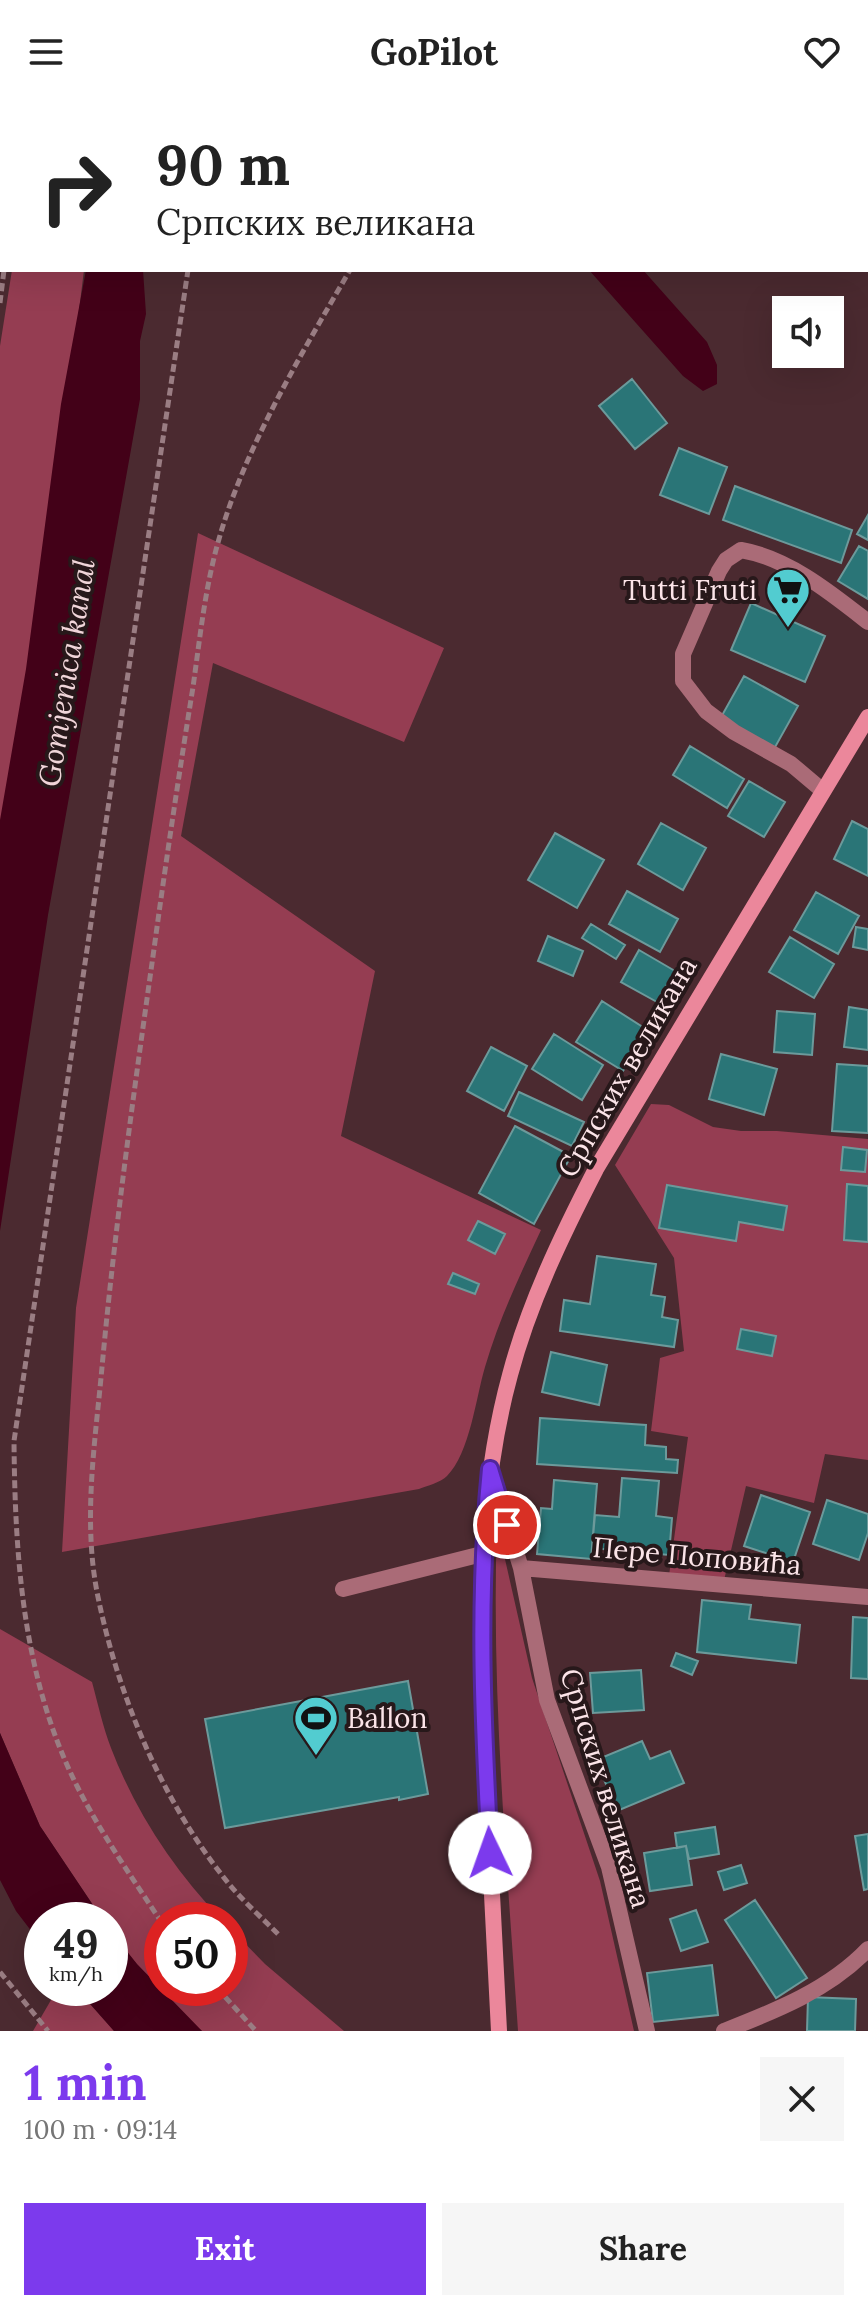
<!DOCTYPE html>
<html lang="en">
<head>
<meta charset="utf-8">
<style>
	:root { --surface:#fff; --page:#f6f6f6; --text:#222; --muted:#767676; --accent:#7c3aed }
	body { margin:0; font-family:Lora,serif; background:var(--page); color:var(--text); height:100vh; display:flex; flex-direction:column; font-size:30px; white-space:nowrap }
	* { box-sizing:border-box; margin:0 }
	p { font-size:26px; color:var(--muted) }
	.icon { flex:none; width:44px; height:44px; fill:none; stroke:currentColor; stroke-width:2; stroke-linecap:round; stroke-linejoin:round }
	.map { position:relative; height:1927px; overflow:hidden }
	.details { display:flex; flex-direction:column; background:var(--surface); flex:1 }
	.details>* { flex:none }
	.guide { position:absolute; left:0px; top:0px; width:868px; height:168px; box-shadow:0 8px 32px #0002; background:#fff; color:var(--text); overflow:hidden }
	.controls { position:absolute; left:772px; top:192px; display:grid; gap:16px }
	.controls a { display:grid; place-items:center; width:72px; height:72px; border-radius:0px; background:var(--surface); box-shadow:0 8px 32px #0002; font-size:40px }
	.speed { position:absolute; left:24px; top:1798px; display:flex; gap:16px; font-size:40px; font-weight:700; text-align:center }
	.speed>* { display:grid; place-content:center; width:104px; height:104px; border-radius:50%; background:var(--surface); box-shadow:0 8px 32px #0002; line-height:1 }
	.speed small { font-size:20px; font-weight:400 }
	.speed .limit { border:12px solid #d22; background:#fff; color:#111 }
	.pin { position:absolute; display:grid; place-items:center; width:68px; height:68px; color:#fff; margin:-34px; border:4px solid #fff; border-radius:50%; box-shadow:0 2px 8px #0007 }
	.me { position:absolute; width:88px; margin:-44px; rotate:357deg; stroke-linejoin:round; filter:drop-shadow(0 0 6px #0008) }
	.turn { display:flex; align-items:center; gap:28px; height:168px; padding:0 24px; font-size:36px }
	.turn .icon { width:104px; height:104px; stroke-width:2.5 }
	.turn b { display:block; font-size:56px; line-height:68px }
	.round { display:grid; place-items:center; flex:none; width:84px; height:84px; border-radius:0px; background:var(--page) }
	.head { display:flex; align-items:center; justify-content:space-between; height:136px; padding:0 24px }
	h1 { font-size:48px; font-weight:700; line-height:60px; color:var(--accent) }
	.button { display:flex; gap:16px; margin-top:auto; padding:16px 24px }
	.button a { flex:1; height:92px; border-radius:0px; background:var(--accent); color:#fff; font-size:32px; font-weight:700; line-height:92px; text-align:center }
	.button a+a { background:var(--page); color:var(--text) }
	header { display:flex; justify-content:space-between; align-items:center; height:104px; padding:0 24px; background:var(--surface); font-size:36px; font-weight:700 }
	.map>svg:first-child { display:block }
	.green { fill:#953d52 }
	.water { fill:#430118 }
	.building { fill:#2a7577; stroke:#6c9a9b; stroke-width:2 }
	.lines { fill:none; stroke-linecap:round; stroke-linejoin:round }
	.path { stroke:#9a7d83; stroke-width:5; stroke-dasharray:8 4; stroke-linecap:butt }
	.lane { stroke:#aa6b77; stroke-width:16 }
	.street { stroke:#aa6b77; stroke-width:16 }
	.secondary { stroke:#eb879b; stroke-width:16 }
	.route-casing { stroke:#51269a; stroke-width:20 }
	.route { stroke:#7c3aed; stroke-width:14 }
	.labels { text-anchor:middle; stroke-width:8; stroke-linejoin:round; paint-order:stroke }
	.poi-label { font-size:28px; fill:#fbe4e8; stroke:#27181a; text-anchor:end }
	.street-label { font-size:28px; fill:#fbe4e8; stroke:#27181a }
	.water-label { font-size:30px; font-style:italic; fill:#f0d5d9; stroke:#27181a }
</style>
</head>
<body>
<header><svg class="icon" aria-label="menu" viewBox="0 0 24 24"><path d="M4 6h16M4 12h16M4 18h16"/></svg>GoPilot<svg class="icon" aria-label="heart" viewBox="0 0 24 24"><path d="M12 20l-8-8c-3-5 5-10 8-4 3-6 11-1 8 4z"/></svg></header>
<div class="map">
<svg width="868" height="1927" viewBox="0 0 868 1927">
	<rect width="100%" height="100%" fill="#4b2a30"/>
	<path class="green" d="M0,0H104L2,2V53Z
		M12,166H84L0,845V242Z
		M198,429L444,544L404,638L213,559L181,732L375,867L341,1032L541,1126C520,1171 499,1215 485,1263C476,1293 470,1349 447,1372C441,1378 427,1382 419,1385L62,1448L76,1204Z
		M651,1000L669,1001L713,1023L741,1027H777L868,1035V1356L825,1350L814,1399L746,1382L722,1485L668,1479L688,1333L651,1327L660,1254L684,1247L674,1154L615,1061Z
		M497,1420L532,1574L600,1777L634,1927H518C507,1758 491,1590 497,1420Z
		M0,1525L92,1578C98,1600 103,1623 111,1644C136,1709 174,1766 222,1816H162V1884H230V1824L265,1860L344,1927H202C182,1911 110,1838 110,1816H103L40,1722L0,1629Z
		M58,1884H76L114,1927H33Z"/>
	<path class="water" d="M86,166H143L146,210L140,237V295L48,811L0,1127V716L26,565L61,300Z
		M589,166H643L707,238L717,261V280L703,287L683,272Z
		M0,1629L40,1722L103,1816H42V1841L16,1807L0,1776Z
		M110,1826L137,1860L202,1927H114L76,1884H110Z"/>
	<path class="building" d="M632,275L667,319L635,345L599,302Z
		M679,344L727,363L709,410L660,391Z
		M735,382L852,426L841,459L723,416Z
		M868,411V436L857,430Z
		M859,442L868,447V495L838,477Z
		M751,499L825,532L805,578L731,546Z
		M744,572L798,602L774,645L720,615Z
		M690,642L744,675L727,704L673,671Z
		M749,677L785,698L764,733L728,712Z
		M852,717L868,725V772L834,755Z
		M661,719L706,744L683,786L638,760Z
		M555,729L604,756L577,804L528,776Z
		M627,787L678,815L660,848L609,820Z
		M816,788L859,812L838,850L794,826Z
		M591,820L625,841L616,855L582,834Z
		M856,823L868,825V846L853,843Z
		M548,832L583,847L573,872L538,857Z
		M790,833L834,860L814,894L769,868Z
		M639,846L675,867L657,898L621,878Z
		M602,897L649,927L623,967L576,938Z
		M849,903L868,906V946L844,943Z
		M777,907L815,910L812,951L774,948Z
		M554,930L603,961L582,996L532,965Z
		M491,943L527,962L504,1007L467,987Z
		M721,950L777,965L764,1011L709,995Z
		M837,960L868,962V1029L832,1027Z
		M519,988L584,1018L572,1042L508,1012Z
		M515,1022L571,1052L534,1120L479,1089Z
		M843,1043L867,1046L865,1068L841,1066Z
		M847,1080L868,1082V1138L844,1136Z
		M667,1081L787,1102L783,1126L739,1118L736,1137L659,1124Z
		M478,1117L505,1130L495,1150L468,1136Z
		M597,1152L656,1160L651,1191L665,1193L662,1213L678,1216L674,1243L560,1227L564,1196L590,1200Z
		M453,1169L479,1180L475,1190L448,1180Z
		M741,1225L776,1232L772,1252L737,1245Z
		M551,1248L607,1261L599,1301L542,1288Z
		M540,1314L646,1321L645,1341L666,1343V1355L678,1356L677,1369L537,1360Z
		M622,1374L659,1377L656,1412L672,1414L669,1451L592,1444L595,1411L619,1413Z
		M554,1376L597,1380L591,1455L537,1450L541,1404L552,1405Z
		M761,1391L810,1408L793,1458L744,1442Z
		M827,1396L868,1410V1429L859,1456L813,1440Z
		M702,1496L751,1501L749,1515L800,1521L796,1559L697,1548Z
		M853,1513L868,1514V1575L851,1574Z
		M676,1549L698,1557L692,1571L671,1562Z
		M641,1566L644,1606L593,1609L590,1569Z
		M408,1577L428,1690L399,1696V1693L225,1724L205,1615Z
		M642,1637L650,1655L670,1647L684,1679L617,1707L596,1656Z
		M715,1723L719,1750L689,1755L686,1742L677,1744L675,1729Z
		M868,1730V1785L864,1786L855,1732Z
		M686,1742L692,1781L650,1787L644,1749Z
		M741,1761L747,1779L724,1786L718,1768Z
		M755,1796L807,1874L776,1894L725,1816Z
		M696,1806L708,1838L681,1847L670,1815Z
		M712,1861L718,1911L653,1918L647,1869Z
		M808,1893L856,1895L855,1927H807Z"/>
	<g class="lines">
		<path class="path" d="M216,2V0
			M460,2L461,0
			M0,27L2,29
			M0,199L4,166
			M162,1819C133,1775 102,1731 78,1684C23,1576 15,1456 14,1337L188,166
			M278,1830C262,1814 244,1798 229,1780C163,1699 119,1595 98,1493C83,1421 94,1346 101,1274C114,1130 134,987 154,845C166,757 179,670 193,583C200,534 205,483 219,435C245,343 302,249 350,166
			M0,1868L48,1927
			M217,1884L256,1927"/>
		<path class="lane" d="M823,687L791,660L734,628L706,607L683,577V550L719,467L726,456L741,446C788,454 831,489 868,518
			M343,1485L482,1450"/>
		<path class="street" d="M491,1367L521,1464L547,1596L609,1763L647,1927
			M521,1464L868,1493
			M724,1927C775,1907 829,1886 868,1845"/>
		<path class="secondary" d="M499,1927C494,1843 490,1758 486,1673C480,1539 474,1402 510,1271C529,1199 562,1131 596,1065L868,613"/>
	</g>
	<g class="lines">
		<g class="route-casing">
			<path id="route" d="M490,1749C483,1618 477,1496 490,1365L507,1421"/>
		</g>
		<use href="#route" class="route"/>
	</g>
	<defs>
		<g id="supermarket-pin" transform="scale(2.3)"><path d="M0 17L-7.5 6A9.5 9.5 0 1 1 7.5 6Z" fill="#52ccd0" stroke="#27181a"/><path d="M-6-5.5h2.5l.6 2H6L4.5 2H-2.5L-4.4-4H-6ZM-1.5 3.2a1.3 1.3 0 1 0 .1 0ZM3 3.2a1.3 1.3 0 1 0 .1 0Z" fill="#111"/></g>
		<g id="stadium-pin" transform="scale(2.3)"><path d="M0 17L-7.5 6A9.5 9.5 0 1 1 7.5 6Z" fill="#52ccd0" stroke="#27181a"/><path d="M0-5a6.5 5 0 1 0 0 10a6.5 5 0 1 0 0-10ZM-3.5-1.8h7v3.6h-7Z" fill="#111"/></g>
	</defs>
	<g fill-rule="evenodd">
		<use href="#supermarket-pin" x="788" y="486"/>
		<use href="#stadium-pin" x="316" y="1614"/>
	</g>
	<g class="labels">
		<g class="poi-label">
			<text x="757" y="496">Tutti Fruti</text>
			<text x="347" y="1624" text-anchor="start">Ballon</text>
		</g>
		<g class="street-label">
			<text transform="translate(627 963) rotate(-60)" y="10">Српских великана</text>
			<text transform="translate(697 1452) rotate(5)" y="10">Пере Поповића</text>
			<text transform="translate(606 1684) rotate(73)" y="10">Српских великана</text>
		</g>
		<g class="water-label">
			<text transform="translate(67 569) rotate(-81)" y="10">Gomjenica kanal</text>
		</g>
	</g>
</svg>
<div class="controls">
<a><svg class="icon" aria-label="sound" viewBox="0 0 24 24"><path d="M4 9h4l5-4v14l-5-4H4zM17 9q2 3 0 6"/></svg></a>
</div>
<div class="speed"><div>49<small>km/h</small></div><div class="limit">50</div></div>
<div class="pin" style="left:507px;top:1421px;background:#d93025"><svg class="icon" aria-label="arrive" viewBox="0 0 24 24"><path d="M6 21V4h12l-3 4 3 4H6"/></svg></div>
<svg class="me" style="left:490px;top:1749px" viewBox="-20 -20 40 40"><circle r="19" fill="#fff"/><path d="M0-13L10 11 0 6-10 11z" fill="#7c3aed"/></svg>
<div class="guide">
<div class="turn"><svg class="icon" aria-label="right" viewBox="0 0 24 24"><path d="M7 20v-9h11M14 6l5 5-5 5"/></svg><div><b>90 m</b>Српских великана</div></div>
</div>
</div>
<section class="details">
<div class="head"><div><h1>1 min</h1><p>100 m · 09:14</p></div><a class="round"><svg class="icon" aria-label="close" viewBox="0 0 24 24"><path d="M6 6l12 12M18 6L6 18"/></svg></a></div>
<div class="button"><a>Exit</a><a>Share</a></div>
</section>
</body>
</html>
